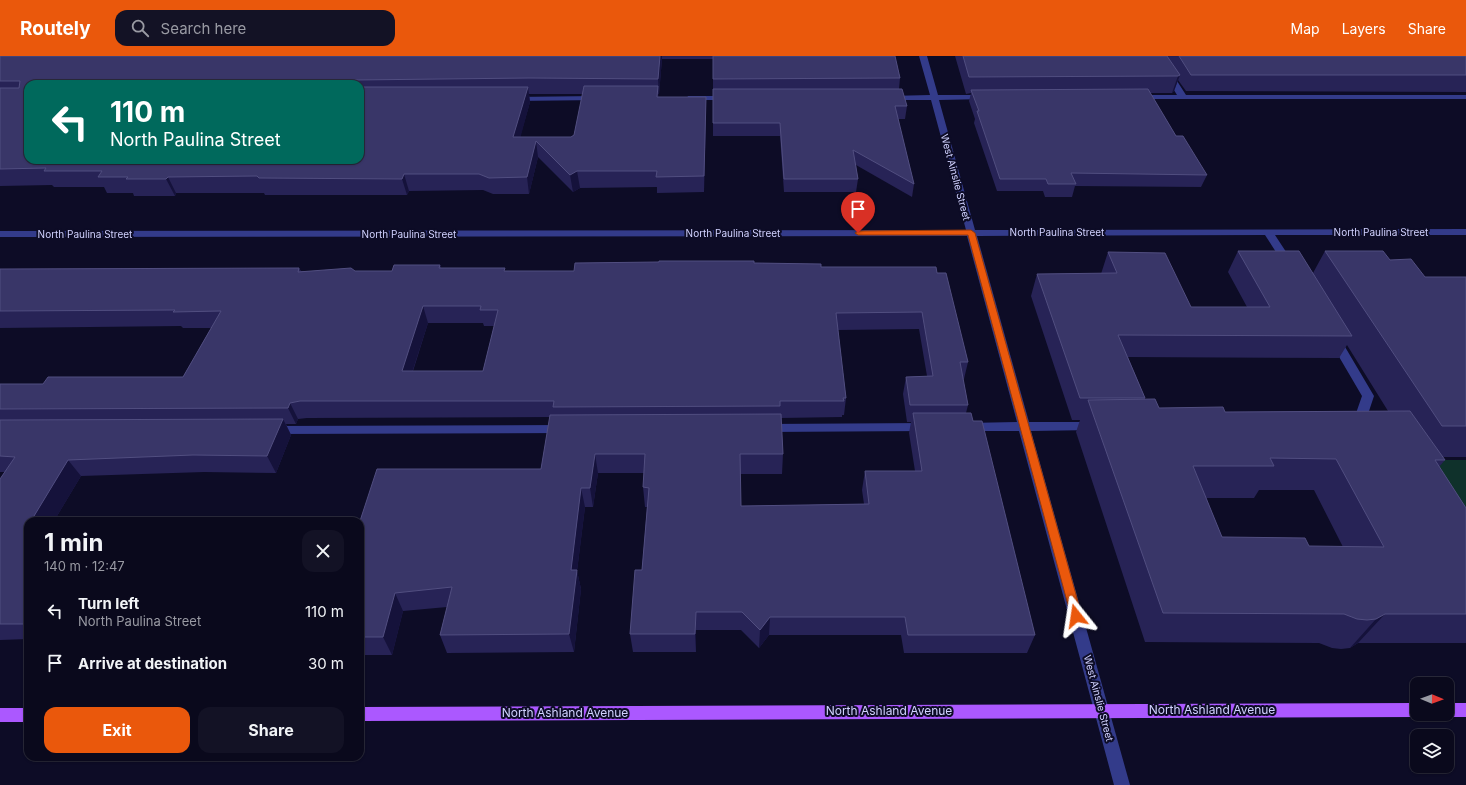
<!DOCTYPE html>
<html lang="en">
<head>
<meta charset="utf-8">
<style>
	:root { --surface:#0a091c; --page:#131225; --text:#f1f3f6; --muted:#999aa3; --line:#2a2a3b; --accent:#ea580c }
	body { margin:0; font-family:Inter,sans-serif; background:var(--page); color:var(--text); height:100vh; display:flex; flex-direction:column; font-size:15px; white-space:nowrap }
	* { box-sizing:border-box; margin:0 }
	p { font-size:13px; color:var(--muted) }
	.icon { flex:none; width:22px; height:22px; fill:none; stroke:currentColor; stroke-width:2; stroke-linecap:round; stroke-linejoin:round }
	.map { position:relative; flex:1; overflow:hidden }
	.side { position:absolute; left:24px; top:461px; width:340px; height:244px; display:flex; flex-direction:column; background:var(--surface); border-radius:12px; box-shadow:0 1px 3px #0004,0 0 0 1px var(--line) }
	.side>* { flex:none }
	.top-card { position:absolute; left:24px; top:24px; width:340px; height:84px; border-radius:12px; box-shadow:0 1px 3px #0004,0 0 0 1px var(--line); background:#00695c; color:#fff; overflow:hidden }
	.needle { width:26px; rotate:91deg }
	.tools { position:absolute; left:1410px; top:621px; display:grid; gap:8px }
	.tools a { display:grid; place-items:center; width:44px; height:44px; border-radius:8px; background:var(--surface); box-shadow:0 1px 3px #0004,0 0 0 1px var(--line); font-size:20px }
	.pin { position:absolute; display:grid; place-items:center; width:34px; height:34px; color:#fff; margin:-41px -17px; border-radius:50% 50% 50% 0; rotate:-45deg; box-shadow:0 0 4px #0007 }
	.pin .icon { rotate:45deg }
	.me { position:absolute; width:44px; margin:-22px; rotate:345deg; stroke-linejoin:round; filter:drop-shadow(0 0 3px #0008) }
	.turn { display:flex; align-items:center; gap:14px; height:84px; padding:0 20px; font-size:18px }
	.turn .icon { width:52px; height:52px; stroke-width:2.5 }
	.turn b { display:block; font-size:28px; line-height:34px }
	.round { display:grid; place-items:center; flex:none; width:42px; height:42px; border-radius:12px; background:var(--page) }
	.summary { display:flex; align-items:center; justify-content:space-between; height:68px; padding:0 20px }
	h1 { font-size:24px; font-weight:700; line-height:30px }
	.button { display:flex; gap:8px; margin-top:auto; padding:8px 20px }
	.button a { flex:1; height:46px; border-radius:12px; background:var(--accent); color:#fff; font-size:16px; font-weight:700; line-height:46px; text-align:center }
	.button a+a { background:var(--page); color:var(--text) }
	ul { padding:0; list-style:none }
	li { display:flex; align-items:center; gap:12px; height:52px; padding:0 20px }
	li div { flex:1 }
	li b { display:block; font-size:15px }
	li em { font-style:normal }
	header { display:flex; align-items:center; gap:24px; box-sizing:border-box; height:56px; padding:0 20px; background:var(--accent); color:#fff }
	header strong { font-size:19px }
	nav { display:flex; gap:22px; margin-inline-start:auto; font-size:14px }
	.search { width:280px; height:36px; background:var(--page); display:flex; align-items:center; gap:10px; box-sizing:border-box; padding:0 14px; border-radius:12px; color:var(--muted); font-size:15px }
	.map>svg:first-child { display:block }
	.green { fill:#0f312b }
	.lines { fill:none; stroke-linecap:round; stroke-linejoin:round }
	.minor { fill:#333b8a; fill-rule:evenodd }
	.major { fill:#ab58ff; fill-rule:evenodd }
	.wall { fill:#272356; fill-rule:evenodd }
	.shaded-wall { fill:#15123b }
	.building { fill:#393668; stroke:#514e80; fill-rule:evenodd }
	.route { fill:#ea580c; stroke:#983908 }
	.labels { text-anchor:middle; stroke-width:4; stroke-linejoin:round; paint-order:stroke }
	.street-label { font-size:10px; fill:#d1d2ff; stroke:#0d0c26 }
	.near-street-label { font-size:12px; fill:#d1d2ff; stroke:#0d0c26 }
</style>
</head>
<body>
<header>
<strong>Routely</strong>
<div class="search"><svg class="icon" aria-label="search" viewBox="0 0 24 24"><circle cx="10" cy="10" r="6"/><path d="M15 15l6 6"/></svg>Search here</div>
<nav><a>Map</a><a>Layers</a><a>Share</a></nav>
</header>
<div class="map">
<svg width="1466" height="729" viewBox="0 0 1466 729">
	<rect width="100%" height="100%" fill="#0d0c26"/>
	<path class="green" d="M1410,404H1466V496Z"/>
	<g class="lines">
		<path class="minor" d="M919,0H927L938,39H985L989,41L985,43L939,44L975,174L1466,173V179H1275L1294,208L1289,211L1285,210L1265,179L977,180L1029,366H1093L1097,367L1099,370L1097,373L1093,374L1031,375L1130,729H1114L1019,375H967L963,374L961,371L963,368L967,367L1017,366L967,180L0,181V175L966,174L931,44H889L885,42L889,40L930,39Z
			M1153,0H1161L1186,39H1466V43H1134L1133,41L1137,39H1177Z
			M597,40L601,42L600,44L513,45L509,43L513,41Z
			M688,40H729L733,42L729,44H691L687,42Z
			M1334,278L1338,279L1374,340L1365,367L1363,370H1351L1349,367L1354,363L1362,340L1328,282Z
			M927,367L931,368L933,371L931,374L927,375L765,376L761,375L759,372L761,369L765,368Z
			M565,369L569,370L571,373L569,376L565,377L273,378L269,377L267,374L269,371L273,370Z"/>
		<path class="major" d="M1417,647V658H1423L1417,661L360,665V651Z
			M1447,647H1466V661H1447L1442,659L1447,658Z
			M0,652H28V666H0Z"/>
	</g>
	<path class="wall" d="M0,0H895L900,22L899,33L907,50L905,63H898L914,128L912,141L856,109L858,123L856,136H784L780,80H713V3H662L659,38H658V41H706V57L704,136L657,137V131L580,132L573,136L538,101L529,138H493L483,134L409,135L407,139H265L264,137H176L175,140H134L133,137H107L104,131H54L52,129L0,130ZM28,28H360V104ZM529,38H583L574,79L571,81H520L530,46Z
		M955,0H1466V36L1186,35L1178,24L1174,35L1172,37H1150L1176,80L1207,119L1201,131L1075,130L1072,141H1045L1043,135H997L974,67L975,63L969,45L971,37L966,38Z
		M1238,195L1313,217L1325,195L1390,204L1425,221H1466V401H1443L1445,404L1439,411L1466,452V587H1358L1350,592L1341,593L1332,592L1319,587L1145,586L1076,376L1080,364H1072L1031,240L1037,218H1101L1108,196L1191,251H1247L1228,216ZM1347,289L1388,355L1225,356L1159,352L1145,343V342L1128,301L1339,302ZM1259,434H1314L1343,491L1309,490L1222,481L1206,442H1254Z
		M754,207L821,211L937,217L968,306L964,323H963L968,349L966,357L973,365L1035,579L1027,597H904L901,579H769L759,592L741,574H696V596H633L630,578L642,514L647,451H645L643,431L644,417H598L593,451H585L577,515L581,533L574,596L447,597L440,579L447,551L403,555L392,599H360V465L541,413L550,361L307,362L298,363L296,368H286L291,379L276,417L204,416L81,420L54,465H28V583L0,584V423L5,416H0V328H43L183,321L211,272H183L181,270L0,272V213L299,212L301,215H392L440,209L441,212L505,215H574ZM428,267H483L484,270H494L483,315H413ZM919,273L927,320L906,321L903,338L907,366H911L909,377L915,415H865L862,434L864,448L741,450L740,418H782L783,398L781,362L842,361V359H844L846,342L838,274Z"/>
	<path class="shaded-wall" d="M660,0H662V3L659,38L658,23Z
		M1180,19L1174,35L1172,37L1178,20Z
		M355,24L357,28H354V25Z
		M658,30L659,46L657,41Z
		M528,31L530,46L516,98L513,81Z
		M706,41V57L704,136V120Z
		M536,85L538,101L529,138L527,121Z
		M577,115L580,132L573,136L570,119Z
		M404,118L409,135L407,139L402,123Z
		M168,121L176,137L175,140L166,123Z
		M423,250L428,267L407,332L402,315Z
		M290,347L298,363L296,368L288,352Z
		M283,363L291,379L276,417L267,400Z
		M595,398L598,417L593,451L590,432Z
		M68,404L81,420L54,465H31Z
		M581,432L585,451L577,515L581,533L574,596L569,578L571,514Z
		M395,537L403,555L392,599L383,581Z
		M696,556V596L695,578Z
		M1385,558L1358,587L1350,592L1376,563Z
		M770,561L769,579L759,592L760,574Z
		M28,564V570L26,568Z"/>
	<path class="building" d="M0,0H660L658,23L530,22L355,24L354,25V28H28V104H360V31H528L513,81H571L574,79L584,30H658L657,41H706L704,120L656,121L657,115H577L570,119L536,85L527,121L489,122L479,118H404L402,123L259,122L257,120L168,121L166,123H126L128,121H98L102,115H44L46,112L0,113V32H19L20,25H0Z
		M713,0H895L900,22L713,23Z
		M963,0H1167L1180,19L1178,20L969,21Z
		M1179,0H1466V19H1191Z
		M713,33H902L907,50H895L914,128L853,94L858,123H784L780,67H713Z
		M1148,33L1176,80H1183L1207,119L1071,117L1076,128H1048L1046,123H1000L977,55H979L971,34Z
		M1238,195H1299L1352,280L1118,279L1145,342H1080L1037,218L1117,217L1108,196L1165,197L1191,251H1270Z
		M1325,195H1383L1390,204L1411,203L1425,221H1466V370H1442Z
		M659,205H754V207L821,208V211H936L937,217H946L968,306H960L968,349H910L906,321L933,320L922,256L836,257L846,342H843L844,345H780V350L553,351L554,345H300L290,347L288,352L0,353V328H43L48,321H183L221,255L173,256L175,254L0,255V213L299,212L298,216L351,212L355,215H392L394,209H440L439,212H505L504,215H574L575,207L659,206ZM423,250H481L480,254H498L483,315H402Z
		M1155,343L1159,352L1223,351L1225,356L1410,355L1445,404H1435L1466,452V558H1385L1376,563L1367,564L1357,563L1344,558L1163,557L1088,344ZM1270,402L1336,403L1384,491L1309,490L1305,482L1222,481L1193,410H1274Z
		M913,357H971L973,365H982L1035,579H908L905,561H770L760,574L742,556H696L695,578H630L635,514H642L649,432L643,431L645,398H595L590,432H581L571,514H577L569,578L440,579L452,531L395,537L383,581H360V465L377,413H541L550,359L781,358L783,398H740L741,450L869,448L865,415H922Z
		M283,363L267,400L193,399L68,404L31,465H28V470L26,474H28V564L26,568H0V423L15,401L0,400V364Z"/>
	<path class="route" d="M971,174L975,177L1082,560L1080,563H1072L1071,560L968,179H858L855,177L858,175Z"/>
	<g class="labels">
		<g class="street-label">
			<text transform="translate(956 121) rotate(75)" y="4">West Ainslie Street</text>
			<text x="1057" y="180">North Paulina Street</text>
			<text x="1381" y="180">North Paulina Street</text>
			<text x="733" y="181">North Paulina Street</text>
			<text x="85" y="182">North Paulina Street</text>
			<text x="409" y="182">North Paulina Street</text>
			<text transform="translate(1099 642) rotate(75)" y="4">West Ainslie Street</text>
		</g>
		<g class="near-street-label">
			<text x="1212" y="658">North Ashland Avenue</text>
			<text x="889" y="659">North Ashland Avenue</text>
			<text x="565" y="661">North Ashland Avenue</text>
		</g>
	</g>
</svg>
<div class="tools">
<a><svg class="needle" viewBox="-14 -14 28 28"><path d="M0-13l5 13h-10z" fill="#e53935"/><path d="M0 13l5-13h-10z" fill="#999aa3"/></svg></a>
<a><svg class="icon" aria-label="layers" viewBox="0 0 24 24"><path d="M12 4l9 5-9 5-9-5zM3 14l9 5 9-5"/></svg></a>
</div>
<div class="pin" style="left:858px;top:177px;background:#d93025"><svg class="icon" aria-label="arrive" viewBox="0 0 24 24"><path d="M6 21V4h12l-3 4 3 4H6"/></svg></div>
<svg class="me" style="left:1076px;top:560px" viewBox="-20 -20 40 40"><path d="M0-17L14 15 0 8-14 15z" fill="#ea580c" stroke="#fff" stroke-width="4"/></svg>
<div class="top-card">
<div class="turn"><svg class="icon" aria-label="left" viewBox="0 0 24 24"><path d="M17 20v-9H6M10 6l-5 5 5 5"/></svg><div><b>110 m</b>North Paulina Street</div></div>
</div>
<section class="side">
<div class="summary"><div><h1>1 min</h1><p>140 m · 12:47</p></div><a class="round"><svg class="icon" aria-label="close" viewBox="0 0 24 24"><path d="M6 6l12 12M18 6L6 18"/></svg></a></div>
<ul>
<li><svg class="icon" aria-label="left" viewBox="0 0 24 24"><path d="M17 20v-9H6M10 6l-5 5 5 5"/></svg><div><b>Turn left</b><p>North Paulina Street</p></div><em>110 m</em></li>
<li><svg class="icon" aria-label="arrive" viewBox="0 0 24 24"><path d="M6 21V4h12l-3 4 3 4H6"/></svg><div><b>Arrive at destination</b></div><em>30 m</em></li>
</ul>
<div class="button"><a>Exit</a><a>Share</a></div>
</section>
</div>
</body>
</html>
